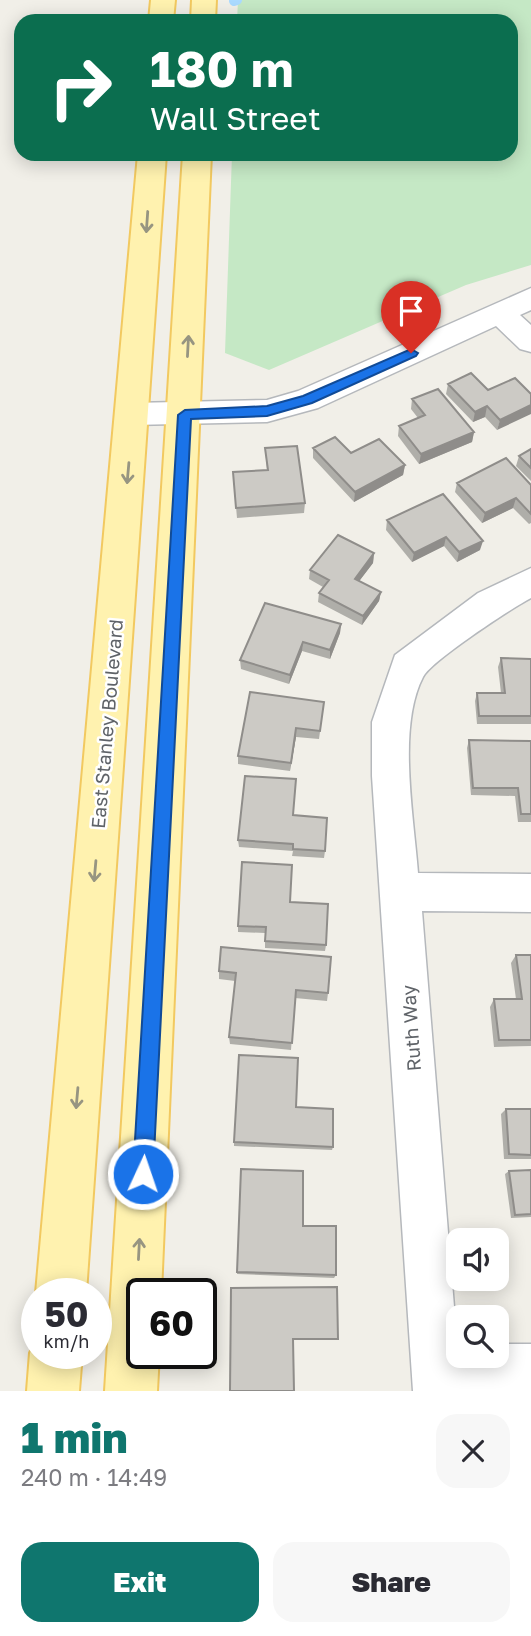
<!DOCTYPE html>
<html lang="en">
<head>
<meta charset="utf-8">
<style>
	:root { --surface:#fff; --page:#f7f7f7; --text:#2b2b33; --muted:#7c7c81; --accent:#0f766e }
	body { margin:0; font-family:"Golos Text",sans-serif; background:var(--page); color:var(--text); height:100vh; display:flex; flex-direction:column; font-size:26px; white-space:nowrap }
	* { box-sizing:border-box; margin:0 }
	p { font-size:23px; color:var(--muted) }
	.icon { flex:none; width:38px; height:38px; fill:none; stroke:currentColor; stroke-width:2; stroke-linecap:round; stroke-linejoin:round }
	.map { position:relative; height:1391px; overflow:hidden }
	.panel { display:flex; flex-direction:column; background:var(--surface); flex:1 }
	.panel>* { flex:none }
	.hud { position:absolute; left:14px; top:14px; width:504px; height:147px; border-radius:21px; box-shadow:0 4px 18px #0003; background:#0b6e4f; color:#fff; overflow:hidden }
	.buttons { position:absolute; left:446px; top:1228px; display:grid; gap:14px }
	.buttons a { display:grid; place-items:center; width:63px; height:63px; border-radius:14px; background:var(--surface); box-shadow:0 4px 18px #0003; font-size:35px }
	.speed { position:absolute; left:21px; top:1278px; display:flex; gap:14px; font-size:35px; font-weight:700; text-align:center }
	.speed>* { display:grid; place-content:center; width:91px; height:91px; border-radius:50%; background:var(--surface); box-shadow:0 4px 18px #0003; line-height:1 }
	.speed small { font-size:18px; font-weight:400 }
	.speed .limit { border:4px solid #111; border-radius:10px; background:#fff; color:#111 }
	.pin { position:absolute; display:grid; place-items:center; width:60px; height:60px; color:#fff; margin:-72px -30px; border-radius:50% 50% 50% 0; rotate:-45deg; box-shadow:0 0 7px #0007 }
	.pin .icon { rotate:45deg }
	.me { position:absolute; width:77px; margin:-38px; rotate:3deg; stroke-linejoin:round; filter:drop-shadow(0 0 5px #0008) }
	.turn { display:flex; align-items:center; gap:24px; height:147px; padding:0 21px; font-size:32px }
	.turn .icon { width:91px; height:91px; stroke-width:2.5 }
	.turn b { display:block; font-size:49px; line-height:60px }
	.round { display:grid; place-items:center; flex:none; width:74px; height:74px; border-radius:21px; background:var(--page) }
	.overview { display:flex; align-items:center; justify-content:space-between; height:119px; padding:0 21px }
	h1 { font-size:42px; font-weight:800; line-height:52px; color:var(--accent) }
	.primary-button { display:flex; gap:14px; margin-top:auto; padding:14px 21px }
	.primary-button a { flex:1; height:80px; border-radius:21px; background:var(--accent); color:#fff; font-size:28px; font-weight:800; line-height:80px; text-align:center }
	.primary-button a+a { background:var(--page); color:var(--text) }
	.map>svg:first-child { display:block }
	.green { fill:#c5e8c5 }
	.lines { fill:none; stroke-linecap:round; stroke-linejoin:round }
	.stream { stroke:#aadaff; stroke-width:10 }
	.minor-casing { stroke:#b5b8bc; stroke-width:3 }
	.primary-casing { stroke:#f2c960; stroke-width:4 }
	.minor { fill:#fff; fill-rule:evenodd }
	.primary { fill:#fff2af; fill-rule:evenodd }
	.wall { fill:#afaea9 }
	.shaded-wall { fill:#8f8d8a }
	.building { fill:#cccac5; stroke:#8f8d8a; stroke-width:2 }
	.oneway { stroke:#979581 }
	.route { fill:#1a73e8; stroke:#114b97; stroke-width:2 }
	.labels { text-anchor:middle; stroke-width:5; stroke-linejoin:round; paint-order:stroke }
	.street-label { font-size:19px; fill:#5f6368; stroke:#fff }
</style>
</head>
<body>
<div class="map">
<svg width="531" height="1391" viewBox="0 0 531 1391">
	<rect width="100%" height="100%" fill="#f1efe8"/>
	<path class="green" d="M238,0H531V265L466,285L269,370L225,353L232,154H511V21H237Z"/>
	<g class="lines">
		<path class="stream" d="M234,1L237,0"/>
		<g class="minor-casing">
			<path id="minor" d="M531,288V310L520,315L531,325V352L520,349L496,326L318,408L267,422L132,425L121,422L116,414L121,406L132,403L267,400L298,391Z
				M531,568V598C512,608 431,661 423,677C397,727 414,818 418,873L531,874V912L422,911L458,1356H497V1344H531V1391H413L372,776V722L395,655L478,593Z"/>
		</g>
		<g class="primary-casing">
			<path id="primary" d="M151,0H175L173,21H149Z
				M192,0H216L215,21H191Z
				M138,154H166L86,1293H37V1295L36,1293Z
				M183,154H211L161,1293H142V1353H159L157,1391H105Z
				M37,1337V1353H82L79,1391H27L30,1353Z"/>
		</g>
		<use href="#minor" class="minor"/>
		<use href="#primary" class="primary"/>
	</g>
	<path class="wall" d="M515,378L497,430L485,417L473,422L446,394L448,384L488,390Z
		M412,399L474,432L472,442L419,464L398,436L399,426L418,418L411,409Z
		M265,448L305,503L304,513L237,518L233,472L267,470Z
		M313,448L351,453L405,465L403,475L354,502L313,458Z
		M531,449V481L516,466L519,456Z
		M457,483L531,485V523L529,524L513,508L482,523L455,492Z
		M443,494L480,550L457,562L444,546L412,562L386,530L387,520Z
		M374,553L373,563L359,581L381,592L379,601L362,625L318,602L319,593L323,587L309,579L310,570Z
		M341,624L340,633L330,659L302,651L289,684L241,669L240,660Z
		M501,658L531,659V724H477L475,701L477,693H501L498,667Z
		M324,702L319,739L296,737L290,771L238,764V756Z
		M469,740L531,741V822H518L515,796L471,795L467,748Z
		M294,816L325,851L324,858L292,856L293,851L239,847L238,840Z
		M290,902L326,945L325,951L265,948V933L238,932V926Z
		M221,947L328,993L327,1001L295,998L291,1050L230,1044L229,1037L235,981L219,979V971Z
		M516,955H531V1046L494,1047L490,1007L494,999H516L511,963Z
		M296,1107L333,1147L332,1150L234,1146V1142Z
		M506,1109H531V1159H504L501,1114Z
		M531,1170V1217L511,1218L505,1174L509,1171Z
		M303,1226L336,1275L334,1278L237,1274V1272Z
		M231,1288L338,1339L337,1340H293Z"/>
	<path class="shaded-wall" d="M531,405V414L497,430L500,420Z
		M487,406L485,417L473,422L475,412Z
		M474,432L472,442L419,464L421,454Z
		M405,465L403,475L354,502L355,492Z
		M516,498L513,508L482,523L485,513Z
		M446,537L444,546L412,562L414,553Z
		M483,541L480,550L457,562L459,552Z
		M374,553L373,563L354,588L355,579Z
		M381,592L379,601L362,625L363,616Z
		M341,624L340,633L330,659V650Z
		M303,642L302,651L289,684L290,675Z
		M296,728V737L290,771L291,763Z"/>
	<path class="building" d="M471,373L488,390L515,378L531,394V405L500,420L487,406L475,412L448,384Z
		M438,389L474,432L421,454L399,426L425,415L412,399Z
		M335,437L351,453L379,439L405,465L355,492L313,448Z
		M297,446L305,503L236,508L233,472L268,470L265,448Z
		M531,449V468L519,456Z
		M506,458L531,485V514L516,498L485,513L457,483Z
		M443,494L483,541L459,552L446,537L414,553L387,520Z
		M338,535L374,553L355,579L381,592L363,616L319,593L329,580L310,570Z
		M265,603L341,624L330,650L303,642L290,675L240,660Z
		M501,658L531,659V716H479L477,693H505Z
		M250,692L324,702L320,731L296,728L291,763L238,756Z
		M469,740L531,741V814H521L518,788H473Z
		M245,776L296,779L293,815L327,818L325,851L293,849V844L238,840Z
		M242,862L292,865L290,902L328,904L326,945L265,941L266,927L238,926Z
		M221,947L331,957L328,993L296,990L292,1043L229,1037L236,973L219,971Z
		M516,955H531V1040H499L494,999H522Z
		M239,1055L298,1058L296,1107L333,1109V1147L234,1142Z
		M506,1109H531V1155L509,1154Z
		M241,1169L303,1171V1226H336V1275L237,1272Z
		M531,1170V1214L515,1215L509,1171Z
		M337,1287L338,1339H293L294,1391H230L231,1288Z"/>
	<defs><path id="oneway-shaft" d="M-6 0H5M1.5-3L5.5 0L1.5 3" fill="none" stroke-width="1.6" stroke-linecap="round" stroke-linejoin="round" transform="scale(1.75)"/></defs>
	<g class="oneway">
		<use href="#oneway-shaft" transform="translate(147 222) rotate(94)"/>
		<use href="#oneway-shaft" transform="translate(188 346) rotate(-87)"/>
		<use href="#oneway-shaft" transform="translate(128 473) rotate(95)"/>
		<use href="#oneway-shaft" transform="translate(95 871) rotate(95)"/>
		<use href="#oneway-shaft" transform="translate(77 1098) rotate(95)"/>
		<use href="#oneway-shaft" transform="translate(139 1249) rotate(-87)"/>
	</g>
	<path class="route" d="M411,349L418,353L416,356L312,403L267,416L191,419L153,1174L150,1181L143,1184L136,1181L133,1174L178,415L185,410L267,406L303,396Z"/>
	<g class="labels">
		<g class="street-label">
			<text transform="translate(107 724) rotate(-85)" y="7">East Stanley Boulevard</text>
			<text transform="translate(411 1028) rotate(-94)" y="7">Ruth Way</text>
		</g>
	</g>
</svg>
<div class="buttons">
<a><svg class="icon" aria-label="sound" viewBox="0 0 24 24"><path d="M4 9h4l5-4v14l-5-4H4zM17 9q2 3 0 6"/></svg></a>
<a><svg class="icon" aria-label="search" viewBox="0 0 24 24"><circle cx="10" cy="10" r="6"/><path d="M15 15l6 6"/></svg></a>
</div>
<div class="speed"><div>50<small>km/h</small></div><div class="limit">60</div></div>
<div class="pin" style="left:411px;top:353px;background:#d93025"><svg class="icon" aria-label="arrive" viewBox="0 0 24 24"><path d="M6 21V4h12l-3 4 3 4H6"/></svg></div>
<svg class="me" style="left:143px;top:1174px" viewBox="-20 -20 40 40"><circle r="17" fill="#1a73e8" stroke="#fff" stroke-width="3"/><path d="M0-11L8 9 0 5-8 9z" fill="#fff"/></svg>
<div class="hud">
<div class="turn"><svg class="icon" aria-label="right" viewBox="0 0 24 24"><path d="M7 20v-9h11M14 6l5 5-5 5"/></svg><div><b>180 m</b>Wall Street</div></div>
</div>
</div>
<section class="panel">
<div class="overview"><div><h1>1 min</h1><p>240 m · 14:49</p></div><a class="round"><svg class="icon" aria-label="close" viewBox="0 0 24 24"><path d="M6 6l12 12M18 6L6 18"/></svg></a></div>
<div class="primary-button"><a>Exit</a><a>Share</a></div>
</section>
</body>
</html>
